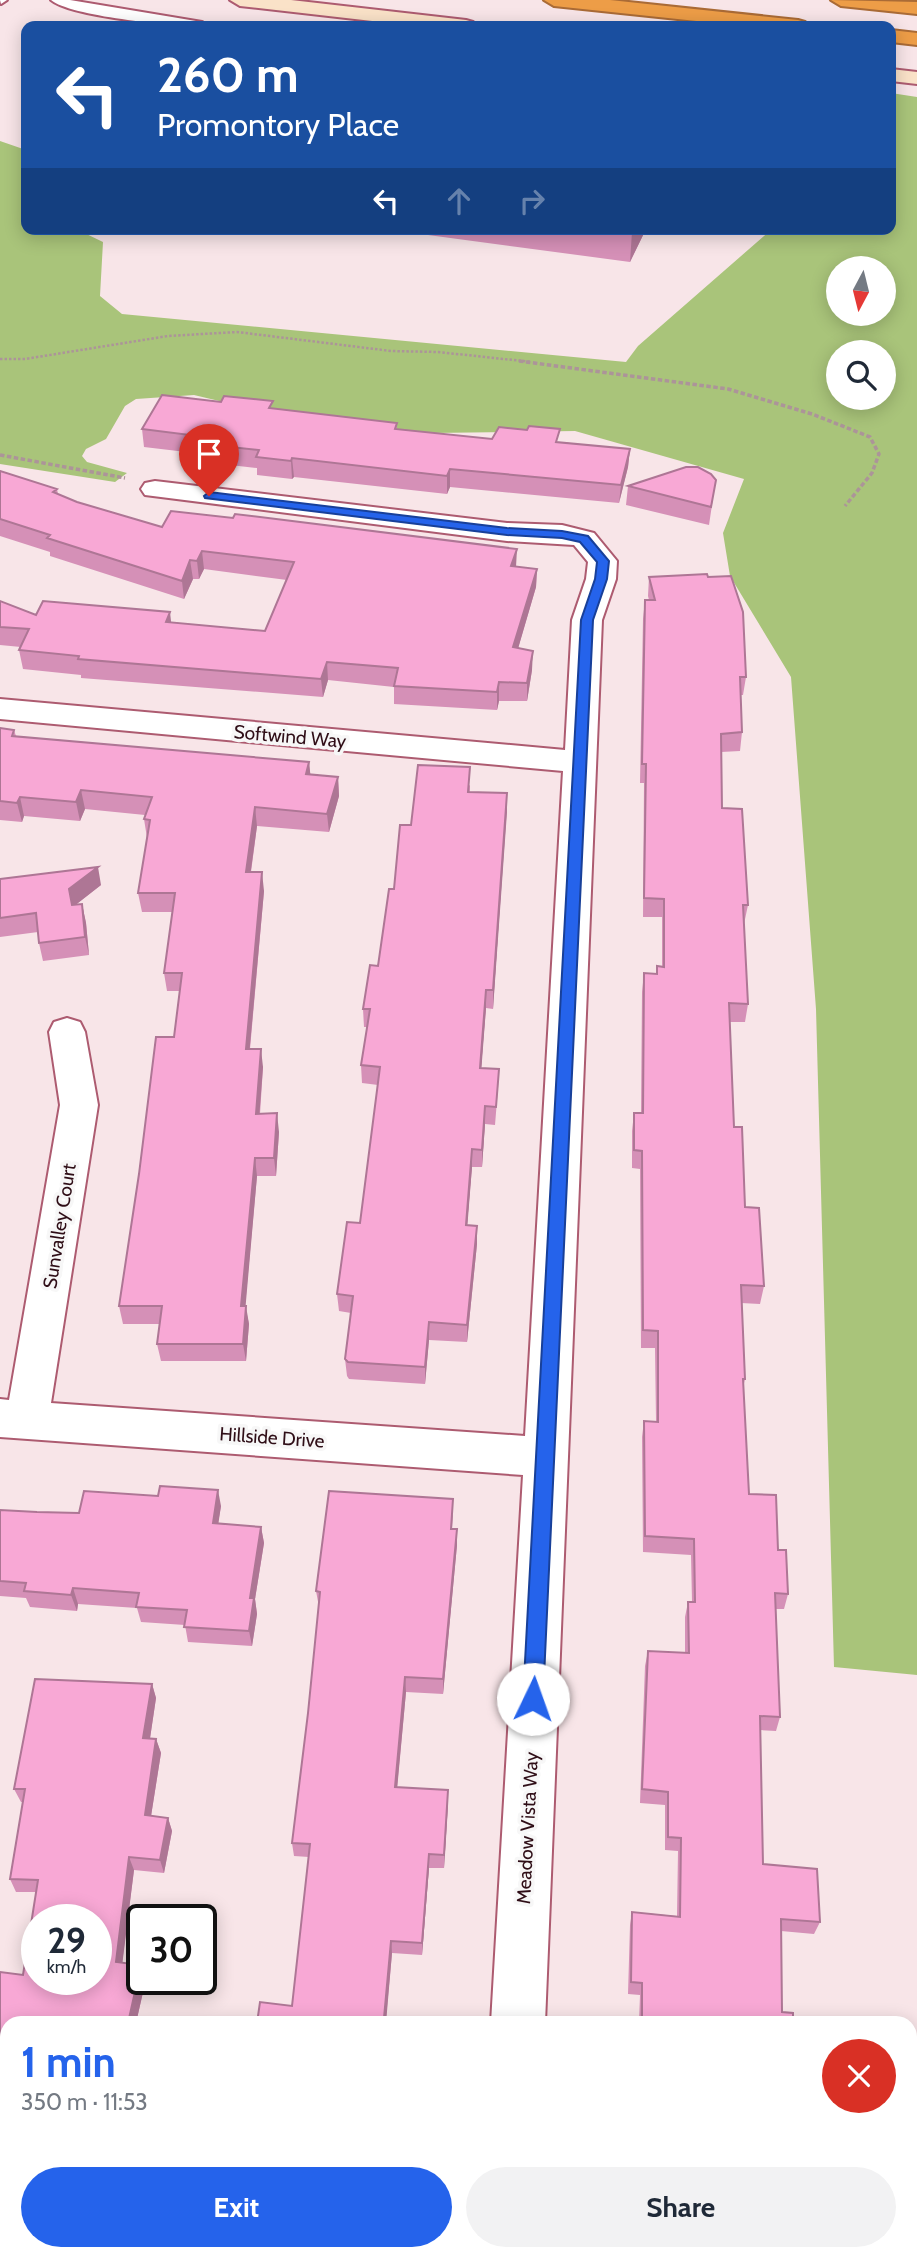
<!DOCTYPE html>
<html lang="en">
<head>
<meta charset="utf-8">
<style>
	:root { --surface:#fff; --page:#f2f2f3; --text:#1f2937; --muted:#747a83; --accent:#2563eb }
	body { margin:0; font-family:Cabin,sans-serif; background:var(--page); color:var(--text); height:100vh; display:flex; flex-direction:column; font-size:26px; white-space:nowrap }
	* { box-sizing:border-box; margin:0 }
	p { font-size:23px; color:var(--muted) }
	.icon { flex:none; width:38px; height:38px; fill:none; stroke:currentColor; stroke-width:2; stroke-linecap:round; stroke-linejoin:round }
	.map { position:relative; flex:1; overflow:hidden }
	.details { position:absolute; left:0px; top:2016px; width:917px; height:245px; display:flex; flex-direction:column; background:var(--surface); border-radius:21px 21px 0 0; box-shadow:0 4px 18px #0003 }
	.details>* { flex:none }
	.guide { position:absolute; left:21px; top:21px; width:875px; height:214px; border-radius:14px; box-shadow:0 4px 18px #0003; background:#1a4fa0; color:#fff; overflow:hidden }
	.needle { width:46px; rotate:187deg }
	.fabs { position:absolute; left:826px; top:256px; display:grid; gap:14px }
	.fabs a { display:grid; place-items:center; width:70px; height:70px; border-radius:50%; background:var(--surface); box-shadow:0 4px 18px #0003; font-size:35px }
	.speed { position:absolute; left:21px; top:1904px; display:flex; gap:14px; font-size:35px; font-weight:700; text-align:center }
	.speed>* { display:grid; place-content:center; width:91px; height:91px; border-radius:50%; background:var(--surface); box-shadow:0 4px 18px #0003; line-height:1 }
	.speed small { font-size:18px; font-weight:400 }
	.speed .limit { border:4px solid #111; border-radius:10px; background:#fff; color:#111 }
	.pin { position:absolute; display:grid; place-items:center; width:60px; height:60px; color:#fff; margin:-72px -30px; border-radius:50% 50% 50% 0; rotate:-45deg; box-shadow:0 0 7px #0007 }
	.pin .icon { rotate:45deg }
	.me { position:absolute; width:77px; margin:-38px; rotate:3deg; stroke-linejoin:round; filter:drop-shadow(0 0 5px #0008) }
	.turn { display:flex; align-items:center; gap:24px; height:147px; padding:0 21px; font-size:32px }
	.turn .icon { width:91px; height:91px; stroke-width:2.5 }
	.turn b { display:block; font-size:49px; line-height:60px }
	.lanes { display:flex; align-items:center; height:66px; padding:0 21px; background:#0003; justify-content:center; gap:35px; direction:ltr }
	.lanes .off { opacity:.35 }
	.round { display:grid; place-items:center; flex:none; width:74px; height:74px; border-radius:37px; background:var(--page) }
	.headline { display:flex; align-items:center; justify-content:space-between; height:119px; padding:0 21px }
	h1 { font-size:42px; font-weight:700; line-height:52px; color:var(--accent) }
	.button { display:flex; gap:14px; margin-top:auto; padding:14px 21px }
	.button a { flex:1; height:80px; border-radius:42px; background:var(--accent); color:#fff; font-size:28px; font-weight:700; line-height:80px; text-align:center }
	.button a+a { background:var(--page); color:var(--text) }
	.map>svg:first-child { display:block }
	.green { fill:#a9c47a; fill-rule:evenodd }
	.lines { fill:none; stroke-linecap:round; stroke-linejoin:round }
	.lane-casing { stroke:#ad5b70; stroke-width:4 }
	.street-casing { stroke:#ad5b70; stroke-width:4 }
	.secondary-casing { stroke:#ad5b70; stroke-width:4 }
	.highway-casing { stroke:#aa6b36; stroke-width:4 }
	.path-far1 { stroke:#ac9499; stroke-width:2.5; stroke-dasharray:2.5 2; stroke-linecap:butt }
	.path { stroke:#ac9499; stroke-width:3.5; stroke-dasharray:4.5 2.5; stroke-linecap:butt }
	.lane { fill:#fff; fill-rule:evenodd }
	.street { fill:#fff; fill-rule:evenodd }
	.secondary { fill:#fae2c8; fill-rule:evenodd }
	.highway { fill:#ed9d47; fill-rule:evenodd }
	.wall { fill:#d590b7; fill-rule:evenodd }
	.shaded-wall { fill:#ae7695 }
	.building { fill:#f8a8d5; stroke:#ae7695; stroke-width:2; fill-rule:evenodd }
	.route { fill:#2563eb; stroke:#184099; stroke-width:2 }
	.labels { text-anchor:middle; stroke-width:7; stroke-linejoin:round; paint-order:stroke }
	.street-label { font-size:19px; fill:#2f0e17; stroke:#f7f7f7 }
</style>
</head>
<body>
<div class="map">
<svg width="917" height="2261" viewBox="0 0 917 2261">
	<rect width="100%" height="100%" fill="#f8e5e8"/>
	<path class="green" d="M891,93L917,97V1675L834,1667L816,1009L791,677L730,576L723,533L744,479L575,431L431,433L274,414L194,395L136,399L125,406L106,439L86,449L82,456L87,462L127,473L115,482L0,464V141L26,150V229H76L103,242L100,296L122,314L626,362L638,346L772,229H891ZM838,268H884V313H838ZM838,352H884V397H838Z"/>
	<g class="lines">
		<g class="lane-casing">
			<path id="lane" d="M0,0H7L1,4Z
				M51,0H70L202,22L208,26C180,27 71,17 51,0Z"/>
		</g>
		<g class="street-casing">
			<path id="street" d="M155,481L507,523L562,525L594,533L617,561L616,579L602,620L545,2023H491L523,1475L0,1437V1399L9,1400L60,1105L49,1032L54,1022L67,1018L80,1022L85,1032L98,1105L51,1403L525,1436L563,771L0,719V699L565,750L572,620L586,579L588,562L574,545L507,541L145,495L141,489L145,483Z
				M478,2254H536V2261H478Z"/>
		</g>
		<g class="secondary-casing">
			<path id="secondary" d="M230,0H291L466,20L473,22L476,26H416L240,6Z
				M891,69L917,72V84L891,81Z"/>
		</g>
		<g class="highway-casing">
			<path id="highway" d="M544,0H610L798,20L805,22L808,26H744L554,6Z
				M831,0L917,2V14L841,6Z
				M891,30L917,33V45L891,42Z"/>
		</g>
		<path class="path-far1" d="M0,359H25L168,336L237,332L391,351L438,352L532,362"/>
		<path class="path" d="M519,361L728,389L812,414L870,437L879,454L872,473L845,506
			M0,455L125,478"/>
		<use href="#lane" class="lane"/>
		<use href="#street" class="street"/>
		<use href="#secondary" class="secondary"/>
		<use href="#highway" class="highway"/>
	</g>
	<path class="wall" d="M428,229H646L630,262L428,235Z
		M221,402L397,423V429L492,439L560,442L630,449L628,467L619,503L450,487L447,494L294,477L292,479L257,475V468L204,462L203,454L144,447L142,429Z
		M0,471L57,489L58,494L77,502L162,527L537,569L536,587L518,648L532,670L527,701H499L497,710L394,704V687L328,680L323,697L81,678V675L23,669L19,650L21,647L0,645V601L36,615L171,623L265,631L287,580L204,569L199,579H193L184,599L50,556V552L0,536Z
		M628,486L713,498L709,525L626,505Z
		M649,577L746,677L743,695H740L742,732L740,751L721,752L722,808L748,905L744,924L748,1004L745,1022H730L734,1127L745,1207L764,1286L760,1304L741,1303L745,1379L743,1388L749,1494L778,1550L788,1594L784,1609H776L780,1717L776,1731L760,1730L763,1864L820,1922L814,1934L781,1931L782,2012L793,2023H639L640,1995L628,1994L630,1925L632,1912L677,1916L678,1851L665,1850V1805L640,1803L645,1666L648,1651L685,1653V1617L688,1602H692L691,1555L643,1552L642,1437L644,1421H656L655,1348H641L640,1169L632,1168V1131L634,1113H641L642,992L644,973L656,974L657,966H662V917H643L644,783H640L643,619L645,600H649L648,596Z
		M0,728L14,730L16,736L309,762L310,774L338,777L339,796L329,832L257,826L251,872L264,891L250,1049L263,1067L260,1114L279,1132L276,1176H257L245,1306L249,1324L246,1361H161L157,1344L160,1324H123L119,1306L174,1037L180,991H167L164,973L173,912H142L138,893L147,838L144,819L145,815L85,809L80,821L24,816L22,822L0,820Z
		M470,785V792L507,793L493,1009L486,1008L481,1068L499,1069L498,1088L495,1125L485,1124L482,1167H472L467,1225L477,1226V1244L467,1342L429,1340L425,1384L349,1379L347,1376L345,1359L351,1313L339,1311L337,1294L360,1223L378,1085L362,1083L361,1065L367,1027H364L363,1009L378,966L394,889L411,825Z
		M0,879L101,885L75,905L82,904L86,923L89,955L43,961L39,943L38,932L0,937Z
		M221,1506L218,1523L261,1527L264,1543L255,1599L257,1614L252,1646L188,1642L185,1625L141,1622L137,1608L78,1604L77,1611L30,1607L26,1598L0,1596V1510L37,1512L79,1513Z
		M453,1515L452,1529L457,1545L443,1694L406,1692L397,1787L448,1803L444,1868H429L422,1955L392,1953L386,2018L292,2006L309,1857L294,1856L292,1843L308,1713L319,1607L316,1591Z
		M35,1679L152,1684L156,1698L150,1738L156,1739L161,1753L151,1816L168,1818L172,1831L164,1873L134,1870L122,1963L141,1965L142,1979H146L136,2023H7V2254H77L76,2261H0V1972L23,1975L36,1892H16L10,1879L23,1802H21L14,1789ZM37,1920H96V1979H37Z"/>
	<path class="shaded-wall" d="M633,229H646L630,262L632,232Z
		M630,449L628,467L619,503L621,485Z
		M292,458L294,477L292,479L291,461Z
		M450,469V487L447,494V476Z
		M517,549L516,567L511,566Z
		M202,551L204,569L199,579L197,561Z
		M190,560L193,579L184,599L182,581Z
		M537,569L536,587L513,666V647Z
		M170,612L172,630L166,622Z
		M533,651L532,670L527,701V683Z
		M327,662L328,680L323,697L321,679Z
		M499,682V701L497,710V692Z
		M309,762L311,780L306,774Z
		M338,777L339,796L329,832L327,814Z
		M81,790L85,809L80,821L76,802Z
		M507,793V812L493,1009V990Z
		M20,797L24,816L22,822L17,803Z
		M255,807L257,826L248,891L246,872Z
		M98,867L101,885L73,907L69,889Z
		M262,872L264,891L248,1067L246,1049Z
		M82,904L86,923L89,955L85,937Z
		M486,990V1008L480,1087V1068Z
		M261,1049L263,1067L258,1132L256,1114Z
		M485,1106V1124L482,1167V1150Z
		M277,1113L279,1132L276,1176L274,1158Z
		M472,1149V1167L466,1243V1225Z
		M255,1158L257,1176L244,1324L241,1306Z
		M477,1226V1244L467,1342V1325Z
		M246,1306L249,1324L246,1361L243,1344Z
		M429,1322V1340L425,1384V1367Z
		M218,1490L221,1506L216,1539L213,1523Z
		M261,1527L264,1543L255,1599L257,1614L252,1646L249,1631L250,1598Z
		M457,1529V1545L443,1694V1679Z
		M73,1588L78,1604L77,1611L71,1595Z
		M405,1677L406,1692L396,1801L395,1787Z
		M152,1684L156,1698L148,1752L143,1738Z
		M156,1739L161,1753L149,1829L145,1815Z
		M448,1790V1803L444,1868V1855Z
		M168,1818L172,1831L164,1873L160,1860Z
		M429,1854V1868L422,1955V1943Z
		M129,1857L134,1870L121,1974L116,1962Z
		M391,1941L392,1953L386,2023L384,2018Z
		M141,1965L142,1979H146L136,2023H128Z
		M69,2254H77L76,2261H67Z"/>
	<path class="building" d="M608,229H633L632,232Z
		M162,395L221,402L224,396L273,401L269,408L397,423L395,429L492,439L499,427L527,430L529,426L560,429L556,442L630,449L621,485L450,469L447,476L292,458L291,461L256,457L259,450L202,444L206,437L142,429Z
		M686,467H698L711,474L716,480L711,507L628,486Z
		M0,471L57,489L53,492L77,502L162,527L171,511L233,518L235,514L517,549L511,566L537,569L513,647L533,651L527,683L499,682L497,692L394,686L398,668L327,662L321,679L78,659L79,656L19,650L29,629L0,627V601L36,615L43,601L170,612L166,622L265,631L294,562L202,551L197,561L190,560L182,581L47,538L50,535L0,519Z
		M707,574L708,577L731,576L743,612L746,677H740L742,732L721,734L722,808L742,809L748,905H743L748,1004L729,1003L734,1127H742L745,1207L759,1208L764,1286L741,1285L745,1379H743L749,1494L776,1495L778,1550H786L788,1594L775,1593L780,1717L760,1716L763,1864L817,1869L820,1922L781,1919L782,2012L793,2013V2023H642V1983L631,1982L632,1912L680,1917L681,1838L668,1837V1792L642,1789L648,1651L689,1653L688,1602H695L694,1539L645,1536L644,1421L658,1422V1331L643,1330L642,1151L634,1150V1113H643L644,973L657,974V966L664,967V899L644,898L646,764H642L645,600H655L649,577Z
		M0,728L14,730L12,736L309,762L306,774L338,777L327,814L255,807L246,872H262L246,1049H261L256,1114L277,1113L274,1158H255L241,1306H246L243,1344H157L162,1306H119L139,1174L156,1037H174L182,973H164L175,893H138L150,820L144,819L152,797L81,790L76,802L20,797L17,803L0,801Z
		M418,765L470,767L468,792L507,793L493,990H486L480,1068L499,1069L496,1107L485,1106L482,1150L472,1149L466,1225L477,1226L467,1325L429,1322L425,1367L348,1362L345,1359L353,1296L337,1294L347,1222L360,1223L380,1067L361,1065L370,1009H363L370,965L378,966L389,889H394L400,825H411Z
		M98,867L69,889L72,905L82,904L85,937L39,943L36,913L0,918V879Z
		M160,1486L218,1490L213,1523L261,1527L250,1598H254L249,1631L184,1627L187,1610L136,1607L139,1593L73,1588L71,1595L24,1591L26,1583L0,1581V1510L37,1512L79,1513L84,1491L158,1496Z
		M329,1491L453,1499L451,1529H457L443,1679L405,1677L395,1787L448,1790L444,1855L429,1854L422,1943L391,1941L384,2018L412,2021V2023H257L260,2002L292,2006L310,1844L292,1843L308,1713L320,1592L316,1591Z
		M35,1679L152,1684L143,1738L156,1739L145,1815L168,1818L160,1860L129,1857L116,1962L141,1965L128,2023H7V2254H69L67,2261H0V1972L23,1975L38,1880L10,1879L25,1789H14ZM37,1920H96V1979H37Z
		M230,2254H387L386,2261H220L221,2258L229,2259Z
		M626,2254H764L763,2261H626Z"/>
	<path class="route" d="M209,492L507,528L562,531L588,536L609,561L607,579L593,620L543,1699L540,1706L533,1709L526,1706L523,1699L581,620L595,579L597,562L580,542L562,538L507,535L205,498L204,496Z"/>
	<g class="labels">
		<g class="street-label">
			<text transform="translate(290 736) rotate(5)" y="7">Softwind Way</text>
			<text transform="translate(59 1226) rotate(-81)" y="7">Sunvalley Court</text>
			<text transform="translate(272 1437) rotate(4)" y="7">Hillside Drive</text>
			<text transform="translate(527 1828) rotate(-87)" y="7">Meadow Vista Way</text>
		</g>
	</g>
</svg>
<div class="fabs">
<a><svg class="needle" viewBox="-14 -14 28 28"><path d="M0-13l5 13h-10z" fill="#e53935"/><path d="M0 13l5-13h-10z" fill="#747a83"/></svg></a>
<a><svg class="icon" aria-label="search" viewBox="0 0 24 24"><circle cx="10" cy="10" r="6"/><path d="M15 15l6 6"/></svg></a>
</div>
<div class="speed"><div>29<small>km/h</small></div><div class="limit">30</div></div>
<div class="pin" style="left:209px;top:496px;background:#d93025"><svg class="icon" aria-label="arrive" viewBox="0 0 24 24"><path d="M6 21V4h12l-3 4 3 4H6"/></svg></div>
<svg class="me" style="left:533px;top:1699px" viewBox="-20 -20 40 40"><circle r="19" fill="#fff"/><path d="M0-13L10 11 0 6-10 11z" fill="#2563eb"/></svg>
<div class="guide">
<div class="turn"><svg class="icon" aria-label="left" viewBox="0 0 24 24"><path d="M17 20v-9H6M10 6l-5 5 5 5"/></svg><div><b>260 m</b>Promontory Place</div></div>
<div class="lanes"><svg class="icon" aria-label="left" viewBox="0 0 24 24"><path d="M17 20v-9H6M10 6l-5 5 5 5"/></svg><svg class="icon off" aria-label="ahead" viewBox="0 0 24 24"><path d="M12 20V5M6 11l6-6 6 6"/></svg><svg class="icon off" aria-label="right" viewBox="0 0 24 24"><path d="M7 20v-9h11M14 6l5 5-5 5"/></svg></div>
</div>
<section class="details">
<div class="headline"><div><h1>1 min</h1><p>350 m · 11:53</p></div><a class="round" style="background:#d93025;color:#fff"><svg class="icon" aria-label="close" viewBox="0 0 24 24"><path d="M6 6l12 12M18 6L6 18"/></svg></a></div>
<div class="button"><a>Exit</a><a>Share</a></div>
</section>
</div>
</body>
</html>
